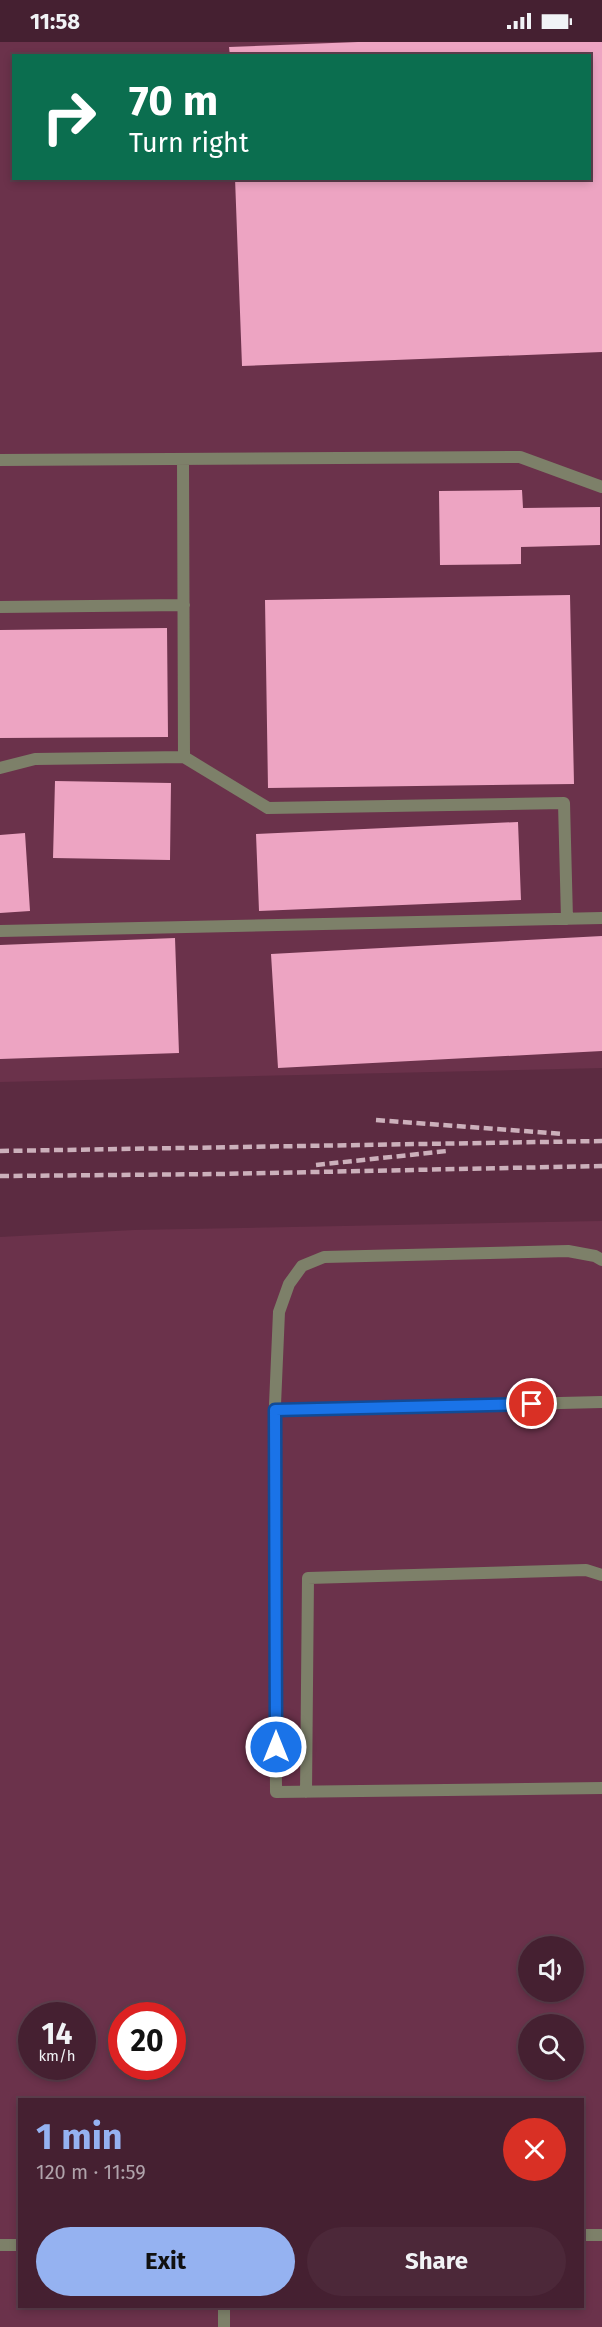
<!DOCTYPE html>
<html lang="en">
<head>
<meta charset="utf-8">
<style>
	:root { --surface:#452031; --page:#4c2839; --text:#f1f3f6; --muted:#b0a3ab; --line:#5d3e4d; --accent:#95b2f1 }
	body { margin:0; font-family:"Fira Sans",sans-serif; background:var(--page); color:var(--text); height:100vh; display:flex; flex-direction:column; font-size:22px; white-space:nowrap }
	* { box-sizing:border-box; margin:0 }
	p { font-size:20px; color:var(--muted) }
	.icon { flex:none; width:33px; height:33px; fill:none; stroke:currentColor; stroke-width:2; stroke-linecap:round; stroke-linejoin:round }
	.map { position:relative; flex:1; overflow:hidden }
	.drawer { position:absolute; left:18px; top:2056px; width:566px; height:210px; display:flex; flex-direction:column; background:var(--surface); border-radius:0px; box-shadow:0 3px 9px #0003,0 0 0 2px var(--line) }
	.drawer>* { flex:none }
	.guide { position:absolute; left:12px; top:12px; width:579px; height:126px; border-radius:0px; box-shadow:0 3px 9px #0003,0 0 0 2px var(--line); background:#0b6e4f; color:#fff; overflow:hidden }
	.buttons { position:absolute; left:518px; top:1894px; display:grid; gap:12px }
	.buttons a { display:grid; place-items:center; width:66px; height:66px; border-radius:50%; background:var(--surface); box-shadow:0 3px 9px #0003,0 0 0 2px var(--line); font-size:30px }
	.speed { position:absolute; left:18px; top:1960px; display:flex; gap:12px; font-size:30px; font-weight:700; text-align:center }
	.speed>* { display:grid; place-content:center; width:78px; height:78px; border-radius:50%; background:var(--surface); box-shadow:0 3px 9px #0003,0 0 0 2px var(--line); line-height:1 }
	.speed small { font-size:15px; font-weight:400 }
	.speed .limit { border:9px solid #d22; background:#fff; color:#111 }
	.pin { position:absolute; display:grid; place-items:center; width:51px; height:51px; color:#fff; margin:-26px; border:3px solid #fff; border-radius:50%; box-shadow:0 2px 6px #0007 }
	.me { position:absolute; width:66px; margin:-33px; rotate:0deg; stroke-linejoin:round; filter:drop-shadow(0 0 4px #0008) }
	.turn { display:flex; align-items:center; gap:21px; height:126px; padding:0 18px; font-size:27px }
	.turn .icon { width:78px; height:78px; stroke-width:2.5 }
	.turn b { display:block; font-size:42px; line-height:51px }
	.round { display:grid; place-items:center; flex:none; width:63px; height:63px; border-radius:32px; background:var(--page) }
	.overview { display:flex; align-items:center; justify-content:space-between; height:102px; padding:0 18px }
	h1 { font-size:36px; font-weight:700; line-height:45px; color:var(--accent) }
	.button { display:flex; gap:12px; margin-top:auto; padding:12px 18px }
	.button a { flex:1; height:69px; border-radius:36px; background:var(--accent); color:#111; font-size:24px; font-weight:700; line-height:69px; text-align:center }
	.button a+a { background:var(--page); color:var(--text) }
	.status { display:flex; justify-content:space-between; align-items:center; height:42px; padding:0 30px; background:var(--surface); direction:ltr }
	.status svg { height:16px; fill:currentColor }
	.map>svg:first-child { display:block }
	.built { fill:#6b324b; fill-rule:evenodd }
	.building { fill:#eda4c2 }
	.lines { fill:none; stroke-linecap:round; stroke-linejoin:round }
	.service { stroke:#7d8069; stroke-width:12 }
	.minor { stroke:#7d8069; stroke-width:12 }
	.rail { stroke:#ccb0bb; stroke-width:4.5; stroke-dasharray:9 4.5; stroke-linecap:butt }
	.route-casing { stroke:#114b97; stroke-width:15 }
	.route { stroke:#1a73e8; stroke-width:10 }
</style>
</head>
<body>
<div class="status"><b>11:58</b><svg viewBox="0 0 49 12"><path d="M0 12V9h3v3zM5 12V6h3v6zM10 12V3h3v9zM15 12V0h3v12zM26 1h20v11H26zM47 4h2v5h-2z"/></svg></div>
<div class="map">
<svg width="602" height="2285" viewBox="0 0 602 2285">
	<rect width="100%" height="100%" fill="#5c2b41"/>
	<path class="built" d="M0,0H602V1026L0,1040ZM14,14H590V136H14Z
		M602,1179V2285H0V1195L134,1188ZM528,1905H573V1950H528ZM32,1974H82V2025H32ZM122,1974H172V2025H122ZM528,1983H573V2028H528ZM20,2058H582V2265H20Z"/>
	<path class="building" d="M358,0H602V310L242,324L235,136H590V14H230L229,5Z
		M522,448L523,466L600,465V503L521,505V522L440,523L439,449Z
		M570,553L574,742L268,746L265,558Z
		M167,586L168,695L0,696V588Z
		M55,739L171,741L170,818L53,816Z
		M518,780L521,858L259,869L256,792Z
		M25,791L30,869L0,871V793Z
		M602,894V1009L278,1026L271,912Z
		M175,896L179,1011L0,1017V903Z"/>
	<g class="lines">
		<path class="service" d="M0,418L520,415L602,445
			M0,565L184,563
			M184,715L268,766L564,761L567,877
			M0,726L35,717L184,715L183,417
			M0,889L602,876
			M602,1218L595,1214L568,1209L324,1215L302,1224L289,1242L279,1270L274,1386L276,1750L602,1746
			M275,1368L602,1360
			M306,1750L308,1536L586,1528L602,1533
			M224,2265V2285"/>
		<path class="minor" d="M582,2193H602
			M0,2203H20"/>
		<path class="rail" d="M376,1078L563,1092
			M0,1109L602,1099
			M316,1123L447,1109
			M0,1134L220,1132L602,1124"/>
	</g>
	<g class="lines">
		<g class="route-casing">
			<path id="route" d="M276,1705L275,1368L532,1362"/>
		</g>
		<use href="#route" class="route"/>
	</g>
</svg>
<div class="buttons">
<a><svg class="icon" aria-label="sound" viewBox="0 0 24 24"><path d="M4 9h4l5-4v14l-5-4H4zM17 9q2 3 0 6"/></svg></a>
<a><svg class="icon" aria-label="search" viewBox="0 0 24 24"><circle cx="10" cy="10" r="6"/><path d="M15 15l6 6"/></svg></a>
</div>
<div class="speed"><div>14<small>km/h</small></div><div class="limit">20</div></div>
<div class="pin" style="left:532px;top:1362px;background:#d93025"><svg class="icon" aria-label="arrive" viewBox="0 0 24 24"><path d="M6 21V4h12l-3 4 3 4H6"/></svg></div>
<svg class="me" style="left:276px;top:1705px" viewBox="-20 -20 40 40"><circle r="17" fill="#1a73e8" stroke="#fff" stroke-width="3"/><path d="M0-11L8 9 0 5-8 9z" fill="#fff"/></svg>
<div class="guide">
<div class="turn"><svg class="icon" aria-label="right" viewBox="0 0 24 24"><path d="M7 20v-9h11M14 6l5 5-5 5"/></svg><div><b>70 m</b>Turn right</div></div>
</div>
<section class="drawer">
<div class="overview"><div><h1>1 min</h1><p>120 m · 11:59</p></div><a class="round" style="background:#d93025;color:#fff"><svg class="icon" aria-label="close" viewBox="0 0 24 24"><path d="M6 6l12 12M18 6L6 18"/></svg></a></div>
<div class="button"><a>Exit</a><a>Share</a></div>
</section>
</div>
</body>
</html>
